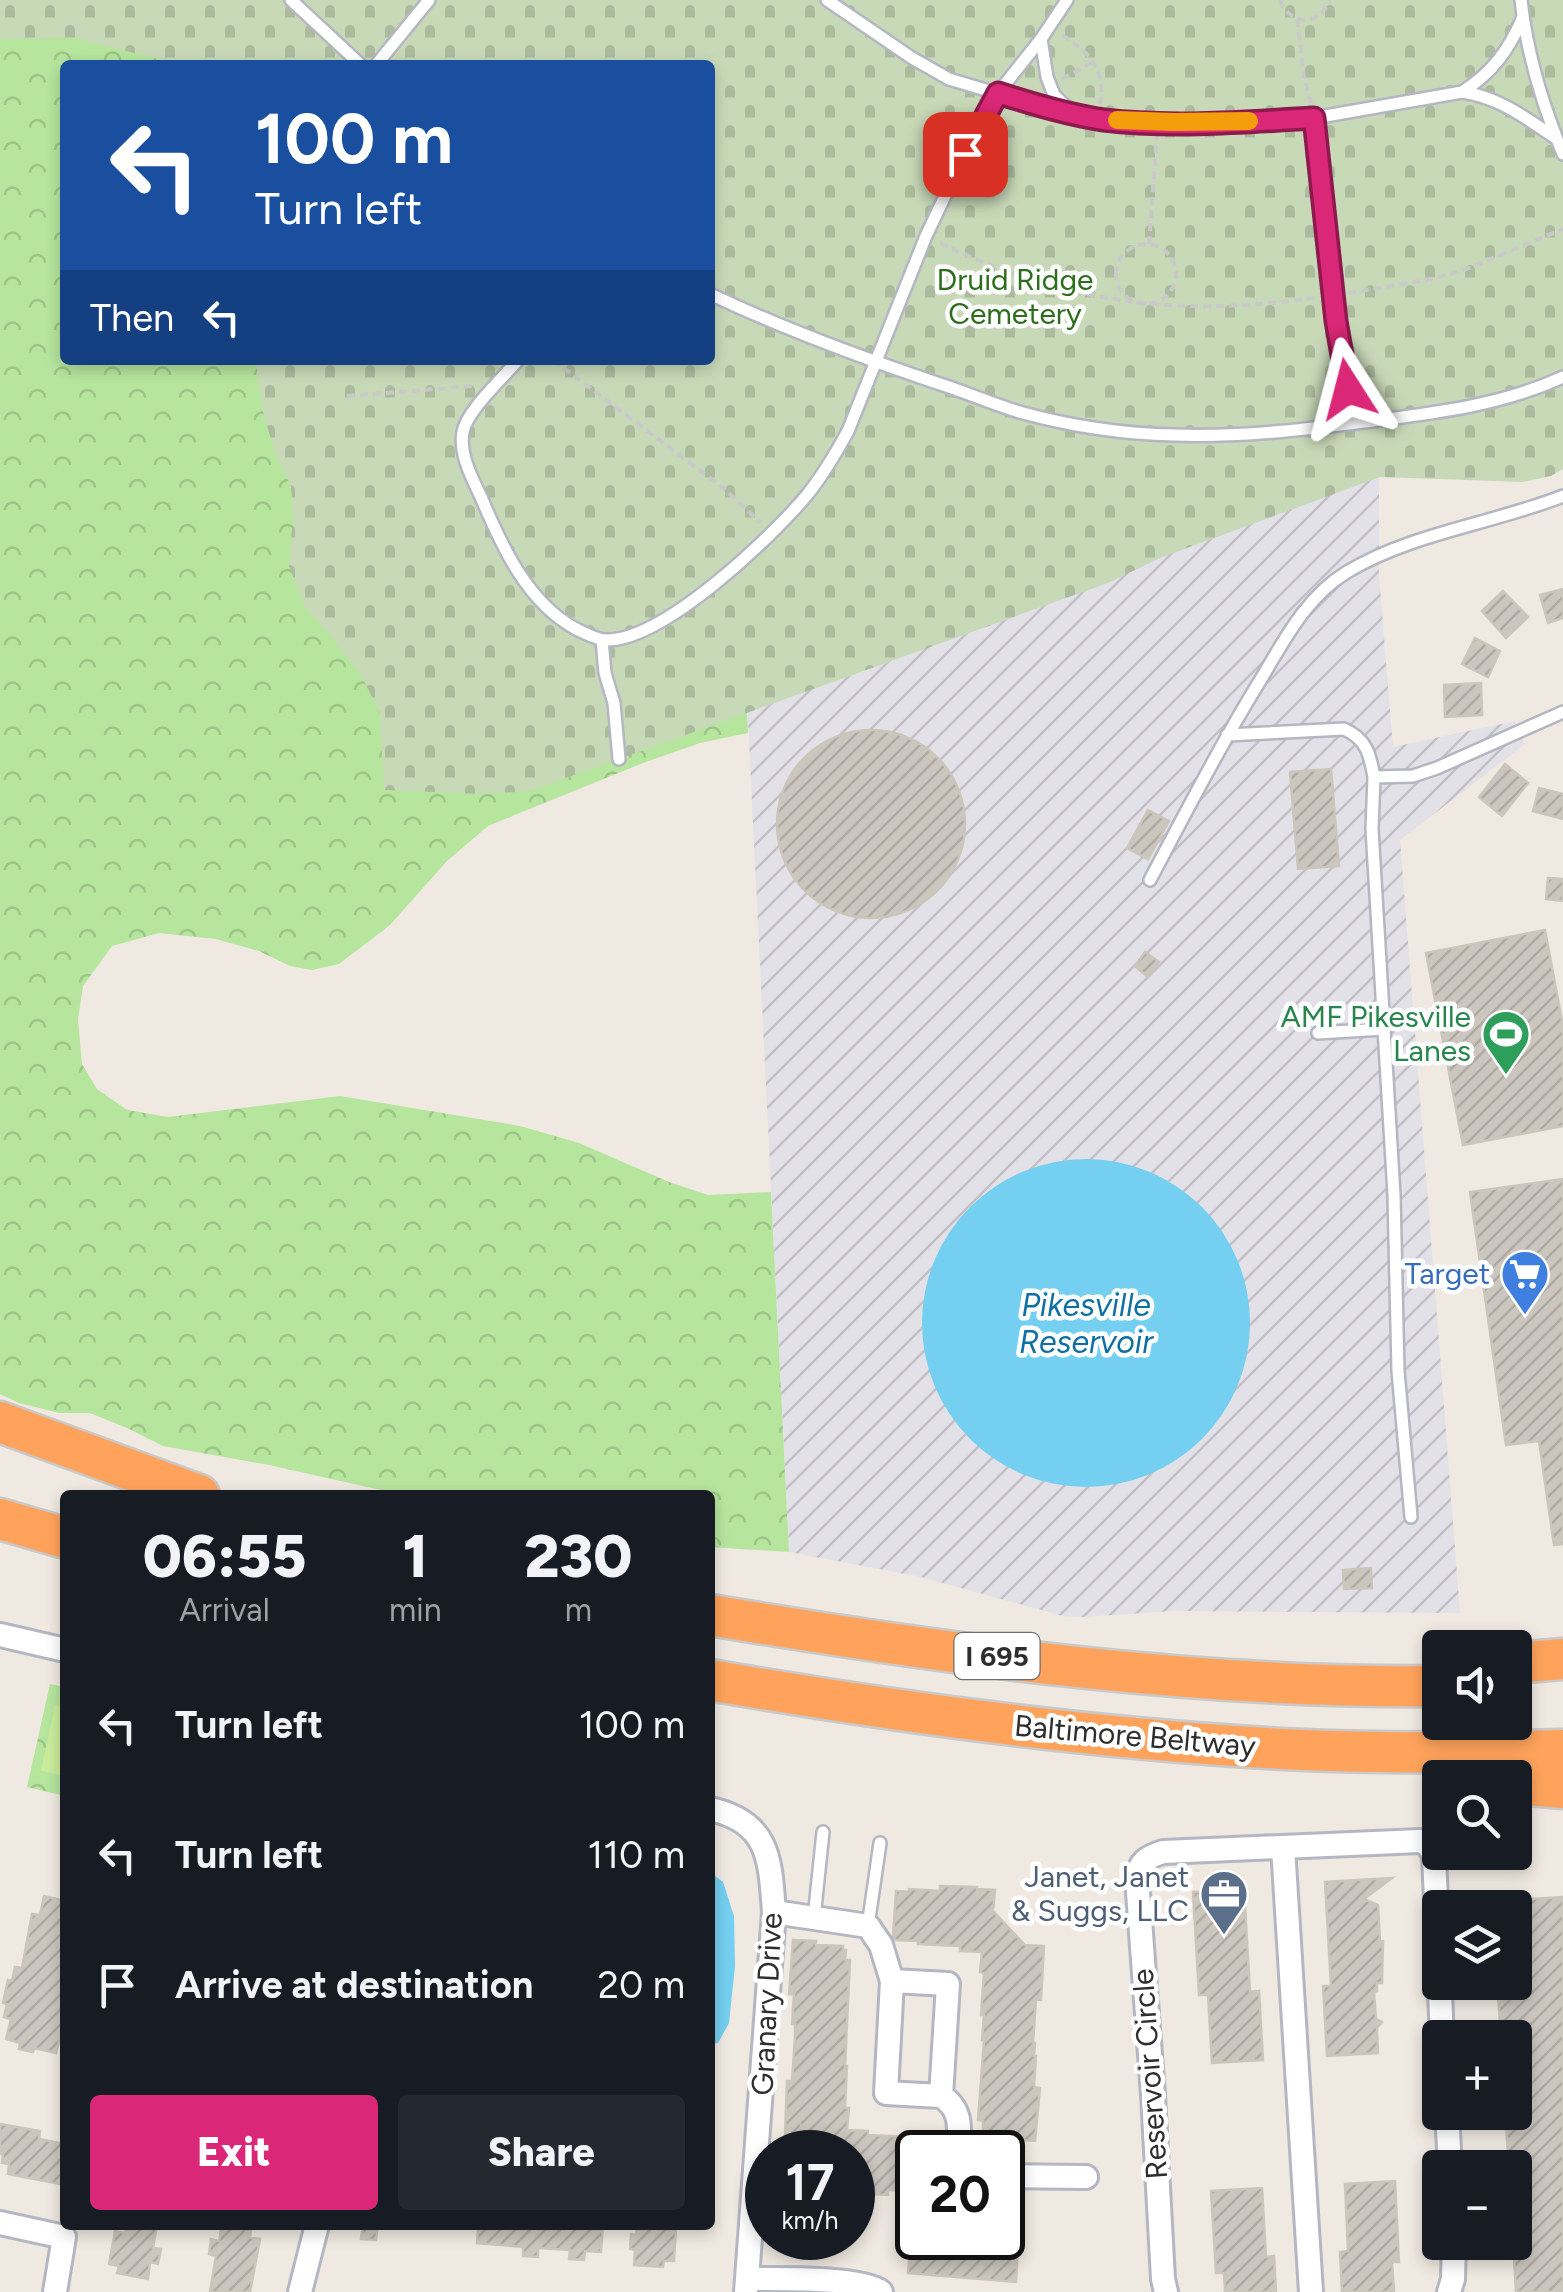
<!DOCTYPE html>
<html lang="en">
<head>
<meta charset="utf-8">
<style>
	:root { --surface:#171b24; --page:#242831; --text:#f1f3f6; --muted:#9ea1a6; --accent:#db2777 }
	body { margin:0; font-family:Figtree,sans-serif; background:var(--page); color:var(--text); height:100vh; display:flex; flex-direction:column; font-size:38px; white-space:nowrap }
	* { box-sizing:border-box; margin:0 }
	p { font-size:32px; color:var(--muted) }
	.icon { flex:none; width:55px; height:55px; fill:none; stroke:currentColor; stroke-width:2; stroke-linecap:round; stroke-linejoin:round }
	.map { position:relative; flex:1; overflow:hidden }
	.side { position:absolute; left:60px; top:1490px; width:655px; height:740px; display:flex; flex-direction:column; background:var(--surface); border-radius:10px; box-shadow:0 5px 15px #0003 }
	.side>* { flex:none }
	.top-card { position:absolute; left:60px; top:60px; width:655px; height:305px; border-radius:10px; box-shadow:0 5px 15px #0003; background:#1a4fa0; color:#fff; overflow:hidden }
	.controls { position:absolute; left:1422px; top:1630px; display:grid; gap:20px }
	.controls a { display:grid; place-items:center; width:110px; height:110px; border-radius:10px; background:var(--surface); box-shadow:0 5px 15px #0003; font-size:50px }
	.speed { position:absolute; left:745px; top:2130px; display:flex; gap:20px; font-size:50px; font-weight:700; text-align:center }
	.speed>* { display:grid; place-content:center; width:130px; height:130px; border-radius:50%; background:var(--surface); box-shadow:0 5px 15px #0003; line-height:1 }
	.speed small { font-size:25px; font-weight:400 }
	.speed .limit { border:5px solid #111; border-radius:15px; background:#fff; color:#111 }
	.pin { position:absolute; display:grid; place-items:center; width:85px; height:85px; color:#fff; margin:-42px; border-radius:20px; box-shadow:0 5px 15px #0006 }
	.me { position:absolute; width:110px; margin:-55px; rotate:351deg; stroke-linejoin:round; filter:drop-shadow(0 0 8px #0008) }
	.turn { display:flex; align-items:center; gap:35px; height:210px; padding:0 30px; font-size:45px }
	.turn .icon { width:130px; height:130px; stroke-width:2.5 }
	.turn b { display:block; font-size:70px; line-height:85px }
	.then { display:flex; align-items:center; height:95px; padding:0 30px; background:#0003; gap:20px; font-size:38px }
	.eta { display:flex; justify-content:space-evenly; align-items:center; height:170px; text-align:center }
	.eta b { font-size:60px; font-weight:800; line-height:70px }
	.primary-button { display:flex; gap:20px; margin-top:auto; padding:20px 30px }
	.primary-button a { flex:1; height:115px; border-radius:10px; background:var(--accent); color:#fff; font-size:40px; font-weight:800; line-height:115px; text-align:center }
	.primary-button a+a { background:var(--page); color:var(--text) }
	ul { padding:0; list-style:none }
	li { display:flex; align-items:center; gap:30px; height:130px; padding:0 30px }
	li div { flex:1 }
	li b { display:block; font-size:38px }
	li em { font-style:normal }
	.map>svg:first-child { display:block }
	.industrial { fill:url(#industrial-furrows) }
	.forest { fill:url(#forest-crowns) }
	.cemetery { fill:url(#cemetery-stones) }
	.pitch { fill:#c9ec9a }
	.water { fill:#75cff0 }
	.building { fill:url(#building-hatch); stroke:#cbc5ba; stroke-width:2.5 }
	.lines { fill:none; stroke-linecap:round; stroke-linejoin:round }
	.lane-casing { stroke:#b4b7c1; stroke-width:16 }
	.street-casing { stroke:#b4b7c1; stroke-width:28 }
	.highway-casing { stroke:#c9c9c9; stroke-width:45 }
	.path { stroke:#c9c9c9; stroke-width:4; stroke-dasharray:8 5; stroke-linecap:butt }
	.lane { stroke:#fff; stroke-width:11 }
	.street { stroke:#fff; stroke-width:22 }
	.highway { stroke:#ffa35c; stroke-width:40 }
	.route-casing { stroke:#8e194d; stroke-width:25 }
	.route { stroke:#db2777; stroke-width:18 }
	.slow { stroke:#f59e0b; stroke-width:18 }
	.labels { text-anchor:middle; stroke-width:9; stroke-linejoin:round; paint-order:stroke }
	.shield { fill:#fff; stroke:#6d6d6d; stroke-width:2.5 }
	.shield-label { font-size:28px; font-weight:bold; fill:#2e2e2e }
	.park-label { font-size:30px; fill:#2c6e1b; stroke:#fff }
	.leisure-label { font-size:30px; fill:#27864d; stroke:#fff; text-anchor:end }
	.shop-label { font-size:30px; fill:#366cbe; stroke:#fff; text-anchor:end }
	.street-label { font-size:30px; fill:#2e2e2e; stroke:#fff }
	.service-label { font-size:30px; fill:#4e5e75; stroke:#fff; text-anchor:end }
	.water-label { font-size:32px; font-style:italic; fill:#0d6fa3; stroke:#fff }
</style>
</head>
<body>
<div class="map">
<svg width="1563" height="2292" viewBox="0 0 1563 2292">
	<defs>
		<pattern id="industrial-furrows" width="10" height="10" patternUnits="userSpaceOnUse" patternTransform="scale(2.5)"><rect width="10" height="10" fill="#e3e1e8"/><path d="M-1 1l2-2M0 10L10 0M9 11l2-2" fill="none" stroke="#c3c1c7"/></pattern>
		<pattern id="forest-crowns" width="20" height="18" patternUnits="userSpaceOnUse" patternTransform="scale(2.5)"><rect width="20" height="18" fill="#b6e59e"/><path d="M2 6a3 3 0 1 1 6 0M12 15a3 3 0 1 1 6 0" fill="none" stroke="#9dc588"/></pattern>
		<pattern id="cemetery-stones" width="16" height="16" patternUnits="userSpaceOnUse" patternTransform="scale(2.5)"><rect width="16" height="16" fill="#c8d9b8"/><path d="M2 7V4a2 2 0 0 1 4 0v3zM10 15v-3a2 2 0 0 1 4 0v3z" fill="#acbb9e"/></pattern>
		<pattern id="building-hatch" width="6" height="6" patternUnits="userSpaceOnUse" patternTransform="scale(2.5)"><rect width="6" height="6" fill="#cbc7bf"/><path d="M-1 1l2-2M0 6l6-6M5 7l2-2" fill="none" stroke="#afaba4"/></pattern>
	</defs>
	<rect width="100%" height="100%" fill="#efe9e1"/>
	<path class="industrial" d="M1379,465V576L1393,747L1515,721L1525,744L1400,840L1460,1613L1173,1611L1083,1617L1063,1616L921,1577L789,1552L746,681Z"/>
	<path class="forest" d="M0,0L203,65H65V360H284L746,694L748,733L700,743L643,763L488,826L447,861L390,925L339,964L312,970L290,966L259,951L216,939L159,933L112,946L83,986L78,1019L82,1064L97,1089L127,1110L168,1117L340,1096L520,1126L579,1143L669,1182L708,1195L771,1192L789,1552L710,1547V1495H403L269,1465L163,1446L127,1428L90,1413H59L19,1403L0,1394Z
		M50,1684L65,1687V1796L27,1787Z"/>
	<path class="cemetery" d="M0,0H1563V469L1551,476L1523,482L1380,477L1160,558L1108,583L530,791L482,794L384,790L380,713L361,675L335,641L305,607L289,566L293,517L291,486L276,456L264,416L257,375V360H710V65H182L74,38L0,39Z"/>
	<path class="pitch" d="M55,1705L65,1707V1776L41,1771Z"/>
	<path class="water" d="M922 1323a164 164 0 1 1 328 0a164 164 0 1 1-328 0Z
		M710,1872L723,1882L734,1916L735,1966L729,2023L718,2043L710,2044Z"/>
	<path class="building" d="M1563,589V618L1548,623L1540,595Z
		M1503,591L1528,617L1506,638L1482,611Z
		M1475,638L1500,651L1488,677L1462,664Z
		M1481,683L1482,715L1445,717L1444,685Z
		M777 824a94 94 0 1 1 188 0a94 94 0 1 1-188 0Z
		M1505,764L1528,783L1502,816L1479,797Z
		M1331,769L1339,866L1298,869L1290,772Z
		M1539,788L1563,794V819L1533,811Z
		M1148,810L1169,821L1148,859L1127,848Z
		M1548,878L1563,879V901L1546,899Z
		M1545,930L1563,1026V1126L1463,1145L1426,953Z
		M1145,952L1159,962L1148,977L1135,966Z
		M1563,1179V1544L1554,1545L1539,1441L1506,1445L1470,1192Z
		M1371,1568L1372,1588L1344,1589L1343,1570Z
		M1392,1878L1364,1899L1378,1905L1380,1940L1383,1941L1382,1983H1377V1991L1374,1992L1376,2019L1382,2022L1377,2028L1378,2053L1327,2056L1323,1986H1331L1325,1882Z
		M940,1886L977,1887V1889L995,1890L993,1911L1025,1945L1044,1946L1041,2000L1036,1999L1033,2043H1035L1034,2056H1036L1034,2087L1040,2088L1035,2141L1012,2139V2133L983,2131V2121L978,2120L984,2040H982L984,2015H981L984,1973L980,1972L982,1952L960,1951V1946L918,1944V1941L895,1940L893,1936L896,1891L909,1892V1889L940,1891Z
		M1244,1889L1250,1992L1259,1991L1263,2060L1212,2063L1208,1995H1199L1193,1892Z
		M44,1896L65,1901V2035L61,2034L56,2053L34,2048L33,2052L19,2049L20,2043L6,2039L11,2019L4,2017L7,2004L3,2003L8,1980L12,1981L15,1967L22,1968L32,1914L40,1915Z
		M1563,1897V2292H1516L1513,2242H1515V2168H1509L1505,2112H1515V2038H1501L1497,1982H1515V1900Z
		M793,1940L816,1941V1945L843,1946V1950H846L845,1960H850L845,2066H847L845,2108H849L847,2130L868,2131V2135L910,2137V2139H918V2191L888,2190V2195L852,2193V2152H821L801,2126L800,2135H785L787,2081H792L795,2037V2024H792L794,1994H789Z
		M0,2124L40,2131L39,2139L65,2144V2185L8,2174L9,2164L2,2163L3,2154H0Z
		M1395,2181L1399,2262H1392L1394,2292H1342L1340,2252L1348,2251L1345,2184Z
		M1262,2188L1266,2257L1274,2256L1276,2292H1225L1224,2273H1216L1211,2191Z
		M127,2225H157L153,2248L161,2249L158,2264L150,2262L148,2279L117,2273L119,2266L109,2264L115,2231L125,2233Z
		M222,2225L251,2230L250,2237L260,2239L250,2292H210L216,2256L209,2254L211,2239L219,2241Z
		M363,2225H378L376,2240L361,2239Z
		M478,2225H603L601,2252L585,2251L584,2260L569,2259L570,2250L538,2248V2257L523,2256V2247L477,2243Z
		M637,2225H666V2227L676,2228L674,2261H664L663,2267L634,2265L635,2250L630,2249L631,2234L636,2235Z
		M1002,2230L1019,2231L1016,2282L908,2273L910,2250H920L921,2238H1002Z"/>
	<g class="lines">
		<g class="lane-casing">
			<path id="lane" d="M291,0L361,65
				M827,0L912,58L949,79L1046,108L1104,120L1232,122L1314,118L1462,92C1499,97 1526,118 1557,139
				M1521,0C1527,54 1542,104 1563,154
				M1041,39L1047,77L1054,95L1073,113
				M376,65L429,0
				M1462,92C1492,73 1509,50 1523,17
				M1314,118L1336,321L1353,423
				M710,294C784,329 860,357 937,383C966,392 994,405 1023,413C1071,426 1124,434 1174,435C1237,437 1293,431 1356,423C1426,414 1498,407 1563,377
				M518,360C503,378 467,410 463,432C459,454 472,478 481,497C502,547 528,604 578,630C587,634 597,640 607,640C664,640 771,538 807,495C823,475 836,453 848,431L926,236L965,154L998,93L1041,39L1067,0
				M602,640L605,673L614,703L619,759
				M1227,735L1344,729C1367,739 1370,755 1374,777L1413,776L1437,768L1563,712
				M1374,777L1372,829L1394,1195L1398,1371L1411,1517
				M1150,880C1186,812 1221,744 1261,679C1285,639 1306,597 1347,572C1412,533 1492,524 1563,496
				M1318,1033L1384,1029
				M814,1918L823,1832
				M868,1926L880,1843"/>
		</g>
		<g class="street-casing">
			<path id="street" d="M0,1635L65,1650
				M710,1809C770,1822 770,1860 774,1912L746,2292
				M1283,1847L1311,2292
				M774,1912L868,1926L881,1945L892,1981L948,1984L941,2096L886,2093L892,1981
				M941,2096C963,2109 959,2130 959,2152
				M1447,2112L1450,2168
				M1002,2176L1086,2177
				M0,2223L64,2237L55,2292
				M749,2279C776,2279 862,2277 881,2292
				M300,2292L317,2225
				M1166,2292L1163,2279L1153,2095L1137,1879C1139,1862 1147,1857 1163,1852L1420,1841L1428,1845L1434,1855L1442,2038
				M1449,2292L1453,2279L1454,2242"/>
		</g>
		<g class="highway-casing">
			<path id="highway" d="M0,1422L199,1495
				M0,1519L65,1538
				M710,1615C949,1655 1198,1689 1440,1686
				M1515,1663L1563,1659
				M710,1680C894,1712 1080,1737 1267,1748C1365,1754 1465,1753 1563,1750
				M1515,1784L1563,1788"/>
		</g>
		<path class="path" d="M1280,0C1291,27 1319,26 1330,0
			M1297,19L1304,77L1311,103
			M1062,35C1090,53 1106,69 1100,104
			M1062,79L1093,62
			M940,243C1067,304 1180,318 1319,297
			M1116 274a30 30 0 1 1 60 0a30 30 0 1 1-60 0Z
			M1149,244L1157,134
			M1348,293L1427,280L1464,270L1563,229
			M553,360L722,487L761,523
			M347,396L473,386"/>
		<use href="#lane" class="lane"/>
		<use href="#street" class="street"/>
		<use href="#highway" class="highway"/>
	</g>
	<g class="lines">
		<g class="route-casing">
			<path id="route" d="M965,154L998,93C1032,104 1068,115 1104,120C1170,128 1248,122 1314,118L1336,321L1348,389"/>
		</g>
		<use href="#route" class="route"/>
		<path class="slow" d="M1117,120L1174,122L1249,121"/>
	</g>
	<defs>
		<g id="stadium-pin" transform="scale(2.5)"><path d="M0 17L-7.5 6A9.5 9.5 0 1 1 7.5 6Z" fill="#2e9e5b" stroke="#fff"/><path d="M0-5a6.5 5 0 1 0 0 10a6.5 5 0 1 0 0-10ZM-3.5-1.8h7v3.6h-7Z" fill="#fff"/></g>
		<g id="supermarket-pin" transform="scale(2.5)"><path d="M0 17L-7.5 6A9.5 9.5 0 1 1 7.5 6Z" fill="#3f7fe0" stroke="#fff"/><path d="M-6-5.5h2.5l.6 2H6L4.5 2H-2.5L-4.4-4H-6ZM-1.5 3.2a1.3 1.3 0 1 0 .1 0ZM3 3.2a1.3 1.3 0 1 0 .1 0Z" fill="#fff"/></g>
		<g id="office-pin" transform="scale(2.5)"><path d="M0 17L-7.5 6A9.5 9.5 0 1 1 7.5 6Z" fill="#5c6f8a" stroke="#fff"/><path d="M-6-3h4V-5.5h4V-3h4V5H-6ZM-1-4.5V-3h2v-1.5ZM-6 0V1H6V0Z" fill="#fff"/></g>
	</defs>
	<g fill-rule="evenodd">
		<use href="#stadium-pin" x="1506" y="1034"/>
		<use href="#supermarket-pin" x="1525" y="1274"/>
		<use href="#office-pin" x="1224" y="1894"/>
	</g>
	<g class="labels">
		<rect class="shield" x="954.5" y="1633" width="85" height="46" rx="8"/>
		<g class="shield-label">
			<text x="997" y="1666">I 695</text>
		</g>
		<g class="park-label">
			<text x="1015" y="290">Druid Ridge<tspan x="1015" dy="34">Cemetery</tspan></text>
		</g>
		<g class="leisure-label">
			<text x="1471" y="1027">AMF Pikesville<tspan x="1471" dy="34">Lanes</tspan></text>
		</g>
		<g class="shop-label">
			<text x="1490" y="1284">Target</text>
		</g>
		<g class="street-label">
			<text transform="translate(1135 1736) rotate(5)" y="10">Baltimore Beltway</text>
			<text transform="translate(767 2004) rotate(-87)" y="10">Granary Drive</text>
			<text transform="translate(1150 2074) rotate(-94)" y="10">Reservoir Circle</text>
		</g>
		<g class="service-label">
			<text x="1189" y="1887">Janet, Janet<tspan x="1189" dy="34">&amp; Suggs, LLC</tspan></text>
		</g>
		<g class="water-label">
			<text x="1086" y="1316">Pikesville<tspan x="1086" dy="37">Reservoir</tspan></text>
		</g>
	</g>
</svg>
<div class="controls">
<a><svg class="icon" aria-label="sound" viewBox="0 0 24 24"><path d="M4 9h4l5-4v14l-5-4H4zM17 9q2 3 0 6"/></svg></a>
<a><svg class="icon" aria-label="search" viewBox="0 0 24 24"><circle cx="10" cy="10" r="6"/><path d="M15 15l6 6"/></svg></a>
<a><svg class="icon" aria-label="layers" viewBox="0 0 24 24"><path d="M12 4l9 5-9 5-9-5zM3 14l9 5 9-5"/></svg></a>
<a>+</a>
<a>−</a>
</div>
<div class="speed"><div>17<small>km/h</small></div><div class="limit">20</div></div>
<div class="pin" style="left:965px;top:154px;background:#d93025"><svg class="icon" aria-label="arrive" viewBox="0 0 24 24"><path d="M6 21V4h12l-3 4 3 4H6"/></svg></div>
<svg class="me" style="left:1348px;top:389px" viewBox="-20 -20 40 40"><path d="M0-17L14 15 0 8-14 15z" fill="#db2777" stroke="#fff" stroke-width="4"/></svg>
<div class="top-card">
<div class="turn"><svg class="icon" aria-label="left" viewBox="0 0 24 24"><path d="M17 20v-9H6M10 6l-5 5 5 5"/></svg><div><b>100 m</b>Turn left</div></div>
<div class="then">Then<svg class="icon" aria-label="left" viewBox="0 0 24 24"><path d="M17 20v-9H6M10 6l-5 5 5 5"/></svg></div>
</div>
<section class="side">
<div class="eta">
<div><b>06:55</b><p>Arrival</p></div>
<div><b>1</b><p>min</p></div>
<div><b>230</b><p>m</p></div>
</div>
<ul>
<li><svg class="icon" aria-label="left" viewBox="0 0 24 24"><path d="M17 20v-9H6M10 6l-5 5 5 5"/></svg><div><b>Turn left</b></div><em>100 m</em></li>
<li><svg class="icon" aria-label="left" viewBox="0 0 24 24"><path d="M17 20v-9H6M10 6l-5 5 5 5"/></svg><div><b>Turn left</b></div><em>110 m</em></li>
<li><svg class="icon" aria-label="arrive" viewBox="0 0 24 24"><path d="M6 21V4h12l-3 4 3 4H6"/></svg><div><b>Arrive at destination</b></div><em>20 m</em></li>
</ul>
<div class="primary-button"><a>Exit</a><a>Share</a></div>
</section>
</div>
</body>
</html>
